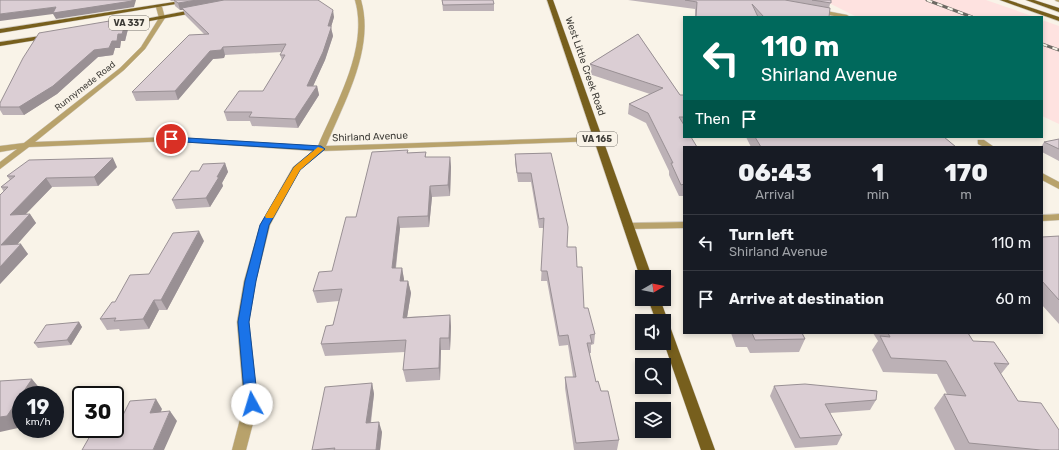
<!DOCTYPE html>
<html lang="en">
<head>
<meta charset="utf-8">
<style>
	:root { --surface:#171b24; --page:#20242c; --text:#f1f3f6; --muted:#9ea1a6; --line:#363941 }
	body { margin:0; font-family:Rubik,sans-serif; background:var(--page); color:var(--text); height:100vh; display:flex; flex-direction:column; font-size:15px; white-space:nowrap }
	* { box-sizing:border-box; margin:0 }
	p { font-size:13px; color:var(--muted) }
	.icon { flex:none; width:22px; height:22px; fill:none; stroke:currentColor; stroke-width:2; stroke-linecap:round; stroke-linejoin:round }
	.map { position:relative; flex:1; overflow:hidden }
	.drawer { position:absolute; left:683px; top:146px; width:360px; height:188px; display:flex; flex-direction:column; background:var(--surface); border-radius:0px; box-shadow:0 2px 6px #0003 }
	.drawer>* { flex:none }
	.guide { position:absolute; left:683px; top:16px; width:360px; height:122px; border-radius:0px; box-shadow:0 2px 6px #0003; background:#00695c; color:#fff; overflow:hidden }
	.needle { width:26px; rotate:81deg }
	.fabs { position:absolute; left:635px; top:270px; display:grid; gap:8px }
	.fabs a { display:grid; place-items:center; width:36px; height:36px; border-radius:0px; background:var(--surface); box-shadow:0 2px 6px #0003; font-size:20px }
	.speed { position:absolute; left:12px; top:386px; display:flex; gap:8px; font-size:20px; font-weight:700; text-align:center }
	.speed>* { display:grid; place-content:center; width:52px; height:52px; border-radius:50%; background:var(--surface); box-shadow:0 2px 6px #0003; line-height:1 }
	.speed small { font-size:10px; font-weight:400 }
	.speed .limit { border:2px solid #111; border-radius:6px; background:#fff; color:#111 }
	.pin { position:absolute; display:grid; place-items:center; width:34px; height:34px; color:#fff; margin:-17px; border:2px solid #fff; border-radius:50%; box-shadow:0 1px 4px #0007 }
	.me { position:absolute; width:44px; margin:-22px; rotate:354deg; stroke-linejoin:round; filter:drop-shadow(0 0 3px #0008) }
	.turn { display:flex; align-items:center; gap:14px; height:84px; padding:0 12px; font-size:18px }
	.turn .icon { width:52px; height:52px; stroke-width:2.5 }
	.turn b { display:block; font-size:28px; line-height:34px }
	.then { display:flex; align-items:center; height:38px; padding:0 12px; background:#0003; gap:8px; font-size:15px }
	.eta { display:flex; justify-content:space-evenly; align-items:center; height:68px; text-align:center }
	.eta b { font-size:24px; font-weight:800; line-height:28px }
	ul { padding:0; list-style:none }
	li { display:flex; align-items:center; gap:12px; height:56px; padding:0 12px; border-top:1px solid var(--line) }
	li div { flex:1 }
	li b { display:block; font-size:15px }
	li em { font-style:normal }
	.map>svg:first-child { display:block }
	.industrial { fill:#fee2e0 }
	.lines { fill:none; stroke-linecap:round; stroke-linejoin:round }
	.minor-casing { stroke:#d4cec5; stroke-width:1 }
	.major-casing { stroke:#d4cec5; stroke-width:1 }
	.minor { fill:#b8a26b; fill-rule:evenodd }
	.major { fill:#775f1d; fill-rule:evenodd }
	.rail-casing { stroke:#6c6963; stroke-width:3 }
	.rail { stroke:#f9f3e8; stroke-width:2; stroke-dasharray:5.5; stroke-linecap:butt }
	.wall { fill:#bcb1b6 }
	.shaded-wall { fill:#999094 }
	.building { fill:#dbced4; stroke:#999094 }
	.route { fill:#1a73e8; stroke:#114b97 }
	.slow { fill:#f59e0b }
	.labels { text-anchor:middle; stroke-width:3; stroke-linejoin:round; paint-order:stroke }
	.shield { fill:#f9f3e8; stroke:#76736c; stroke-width:1 }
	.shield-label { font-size:9px; font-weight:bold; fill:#3e3c37 }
	.far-street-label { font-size:9px; fill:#3e3c37; stroke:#f9f3e8 }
	.street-label { font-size:10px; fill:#3e3c37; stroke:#f9f3e8 }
</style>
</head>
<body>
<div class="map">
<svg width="1059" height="450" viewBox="0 0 1059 450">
	<rect width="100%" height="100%" fill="#f9f3e8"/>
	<path class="industrial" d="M823,0H986L1035,17H857Z
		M1042,20L1059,26V124L1042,116Z"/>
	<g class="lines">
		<g class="minor-casing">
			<path id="minor" d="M355,0H361C375,49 344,102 326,146L598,137L602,139L598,141L323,151L300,170L270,225L256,281L249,322L258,404L246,450H232L244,404L237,322L244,281L260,225L293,167L313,151L171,141L29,147L0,169V162L17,149L0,152V146L24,143L120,68L141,47L159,18L156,7L159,5L162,7L165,18L145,49L124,70L35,142L171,137L318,146C336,103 369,48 355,0Z
				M1055,0H1059V2L1056,1Z
				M816,9L847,15L850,17H839L814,12V10Z
				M978,140H984L994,147H984L978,144Z
				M1042,173L1059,182V189L1042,180Z
				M1059,214V220L1042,221V215Z
				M684,222V228L628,229L623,226L628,223Z"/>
		</g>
		<g class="major-casing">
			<path id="major" d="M187,0H200L0,33V29Z
				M547,0H553L652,277H642V280L640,277Z
				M1000,0H1008L1059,17V21Z
				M1026,0H1034L1059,8V12Z
				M197,9L199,10V12L117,27L114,25Z
				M47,35L49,36V38L0,46V42Z
				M648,299H660L715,450H701L664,343V321H656Z"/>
		</g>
		<use href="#minor" class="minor"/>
		<use href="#major" class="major"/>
		<g class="rail-casing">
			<path id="rail" d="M927,0L972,17
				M1042,44L1059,50"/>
		</g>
		<use href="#rail" class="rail"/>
	</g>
	<path class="wall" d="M170,0H318L334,17L331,27L333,36L325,60L313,86H317L319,95L298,128L252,126L250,121H227L224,112L263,91L282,60L280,55L282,52L225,55L224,58L213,59L178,100L136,101L132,92L204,34L185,15L183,10H180L175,6L174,1H171Z
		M442,0L494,4V11H443Z
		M628,0H831L829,8V17H684H695V9Z
		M127,18L129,25L125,41H121L120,48H115L113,55L98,57L57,94L24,115H3L0,110V103Z
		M684,18V37L683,25Z
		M638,34L680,95H684V196H679L669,175V171L646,123L628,114L629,104L650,94L589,74L590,64Z
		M746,137H944L956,147H751Z
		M1059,139V161L1042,152V147H1041L1044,142Z
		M408,150V153L426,152V157H450L451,167L450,196L432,197L429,227L400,228L396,268H402L404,281H408L411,293L407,317L450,315L451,327L450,350H441L440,380L406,382L403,370L405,352L325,356L321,344L333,325L339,301L317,303L313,291L332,271L356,217Z
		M551,153L567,247L577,267L584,308L595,334L594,344L591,345V353H589L596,382L601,391L619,440L617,450H574L565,388V377H573L568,345L559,346L547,281H541L544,228H539L531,182H518L515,163V154Z
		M225,163L228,172L222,183L223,186L210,207L176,209L172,200L199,171Z
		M117,167L98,186L52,187L26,214H30L36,223L17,244L28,254L0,284V195L4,192L1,187L10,180L7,176Z
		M1059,236V324L1042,305V237Z
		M204,241L167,310H159L149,329L120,331L119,329L107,330L100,319L115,302L149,274Z
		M79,322L82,327L71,345L38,348L34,343Z
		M731,333H802L805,339L799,352L750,353L747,347H736Z
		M873,333H968L973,341L1009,364L1001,374L1018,401L1059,450H955L934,408L944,394H947L937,374L883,372L872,350L878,341Z
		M372,383L374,394L371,423L382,432L380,450H312Z
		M774,386L876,400L870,410L830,413L842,435L837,445L795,448L770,396Z"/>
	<path class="shaded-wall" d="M132,0H136L134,7L56,19L53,14L0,21V14L56,7Z
		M197,0H241L182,8L183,10H180L178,3Z
		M333,10L334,17L329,34L328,26Z
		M127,18L129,25L125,41H121L120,48H115L113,55L98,57L57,94L24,115L19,107L94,50L118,34Z
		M331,28L333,36L325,60L309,95L307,86Z
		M223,47L225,55L224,58L213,59L178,100L175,91L210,51Z
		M317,86L319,95L298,128L295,119Z
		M450,157L451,167L450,196L448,185Z
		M113,158L117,167L98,186L94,177Z
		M225,163L228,172L222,183L223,186L210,207L206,198L217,177Z
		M46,178L52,187L16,224L10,215Z
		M430,186L432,197L429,227L428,216Z
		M30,214L36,223L8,255L1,245Z
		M398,217L400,228L394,280L392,268Z
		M199,231L204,241L167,310L161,300Z
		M21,244L28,254L0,284V267Z
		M402,268L404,279L402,293L400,281Z
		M408,281L411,293L405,330L403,318Z
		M154,300L159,310L149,329L143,319Z
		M450,315L451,327L450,350L449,338Z
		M79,322L82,327L71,345L67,340Z
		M440,338L441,350L440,380L439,368Z
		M32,379L42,391L39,395H21V423L18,428L0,432V417Z
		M372,383L374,394L369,433L366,423Z
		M156,399L162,409L156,423L150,413Z
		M170,411L177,421L164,450H153Z
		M379,422L382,432L380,450H376Z"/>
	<path class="building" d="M0,0H132V1L53,13L56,7L0,14Z
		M174,0H197L178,3Z
		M224,0H318L333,10L328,26H331V28L323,52L307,86H317L295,119L249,117L252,112H224L239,91H263L285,55H280L286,44L223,47L221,50L210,51L175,91L132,92L189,35L209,34L182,8Z
		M442,0H493L494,4L443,5Z
		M685,0H785L830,8L829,17H764L752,4L758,17H684H696L697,2Z
		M812,0H831V3Z
		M127,18L122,34H118L117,41H112L109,48L94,50L53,86L19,107H0V103L23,58L39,33Z
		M638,34L680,95H684V117H679L684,125V137H691L697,147H684V184L681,185L671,163H673L648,113L629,104L663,88L590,64Z
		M755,137H944L956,147H761Z
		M1059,139V149L1044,142Z
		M408,150L407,153L426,152L425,157H450L448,185L430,186L428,216L398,217L392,268H402L400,281H408L403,318L450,315L449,338H440L439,368L403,370L406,340L321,344L326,326L333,325L342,289L313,291L319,272L332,271L346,217H356L372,152Z
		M551,153L568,227L567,247H576L577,267H582L584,308H588L595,334L590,335L592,343H587L596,382L598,381L601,391H608L619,440L576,443L565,377H576L568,335L559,336L547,271H541L544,218L539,219L531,173H517L515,154Z
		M113,158L94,177L46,178L10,215L30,214L1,245L21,244L0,267V195L8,187H1L15,176H7L29,160Z
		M225,163L217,177H219L206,198L172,200L191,171H199L203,164Z
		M199,231L161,300H154L143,319L114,321L116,318L100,319L112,302H115L130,275L149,274L173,233Z
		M1059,236V300L1042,281V237Z
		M79,322L67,340L34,343L46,325Z
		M741,333H802L805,339L755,340L752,333Z
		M888,333H968L973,341L994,342L1009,364L994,363L1018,401L1041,403L1059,430V450H1041L969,443L944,394L966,396L946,361L891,358L880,336L890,337Z
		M32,379L7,416L0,417V381Z
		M372,383L366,423L379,422L376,450H334L335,448L312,450L325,387Z
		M805,384L877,391L876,400L825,404L842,435L800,438L774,386Z
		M156,399L150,413L170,411L153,450H82L94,429H115V415H123L130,401Z"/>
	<path class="route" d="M171,137L321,146L325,149L300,170L269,225L256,281L249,322L258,404L256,408L252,410L247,408L245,404L238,322L245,281L260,225L294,167L314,150L168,141L167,139Z"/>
	<path class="slow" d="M318,147L324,149L300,170L273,218H266L265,216L294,167Z"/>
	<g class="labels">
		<g class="shield">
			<rect x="109" y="16" width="40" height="14" rx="3"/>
			<rect x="577" y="132" width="40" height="14" rx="3"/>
		</g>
		<g class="shield-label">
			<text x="129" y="26">VA 337</text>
			<text x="597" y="142">VA 165</text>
		</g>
		<g class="far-street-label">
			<text transform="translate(85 86) rotate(-38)" y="3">Runnymede Road</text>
		</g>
		<g class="street-label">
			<text transform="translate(586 66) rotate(71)" y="4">West Little Creek Road</text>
			<text transform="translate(370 136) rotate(-2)" y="4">Shirland Avenue</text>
		</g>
	</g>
</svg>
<div class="fabs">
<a><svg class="needle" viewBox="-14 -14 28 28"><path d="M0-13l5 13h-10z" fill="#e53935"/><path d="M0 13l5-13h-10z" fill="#9ea1a6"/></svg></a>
<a><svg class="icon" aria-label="sound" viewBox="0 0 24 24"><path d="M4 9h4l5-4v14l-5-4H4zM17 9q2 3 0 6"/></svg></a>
<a><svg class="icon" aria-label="search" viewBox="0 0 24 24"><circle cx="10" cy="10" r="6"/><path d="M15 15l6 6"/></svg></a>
<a><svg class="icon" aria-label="layers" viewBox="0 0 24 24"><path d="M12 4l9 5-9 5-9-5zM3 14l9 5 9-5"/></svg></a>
</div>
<div class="speed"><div>19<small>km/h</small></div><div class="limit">30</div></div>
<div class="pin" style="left:171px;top:139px;background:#d93025"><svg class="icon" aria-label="arrive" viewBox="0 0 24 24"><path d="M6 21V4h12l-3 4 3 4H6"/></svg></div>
<svg class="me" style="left:252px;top:404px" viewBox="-20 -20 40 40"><circle r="19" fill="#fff"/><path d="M0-13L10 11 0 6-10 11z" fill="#1a73e8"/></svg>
<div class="guide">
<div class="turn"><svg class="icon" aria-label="left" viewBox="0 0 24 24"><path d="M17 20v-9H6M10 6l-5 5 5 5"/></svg><div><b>110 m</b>Shirland Avenue</div></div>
<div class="then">Then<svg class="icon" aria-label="arrive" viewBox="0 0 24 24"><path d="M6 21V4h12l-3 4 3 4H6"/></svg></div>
</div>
<section class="drawer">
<div class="eta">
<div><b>06:43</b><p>Arrival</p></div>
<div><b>1</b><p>min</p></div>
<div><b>170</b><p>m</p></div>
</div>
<ul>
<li><svg class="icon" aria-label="left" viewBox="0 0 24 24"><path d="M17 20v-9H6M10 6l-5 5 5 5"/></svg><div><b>Turn left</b><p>Shirland Avenue</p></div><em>110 m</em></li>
<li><svg class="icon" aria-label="arrive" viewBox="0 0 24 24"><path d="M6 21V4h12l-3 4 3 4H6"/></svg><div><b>Arrive at destination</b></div><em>60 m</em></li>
</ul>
</section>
</div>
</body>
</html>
